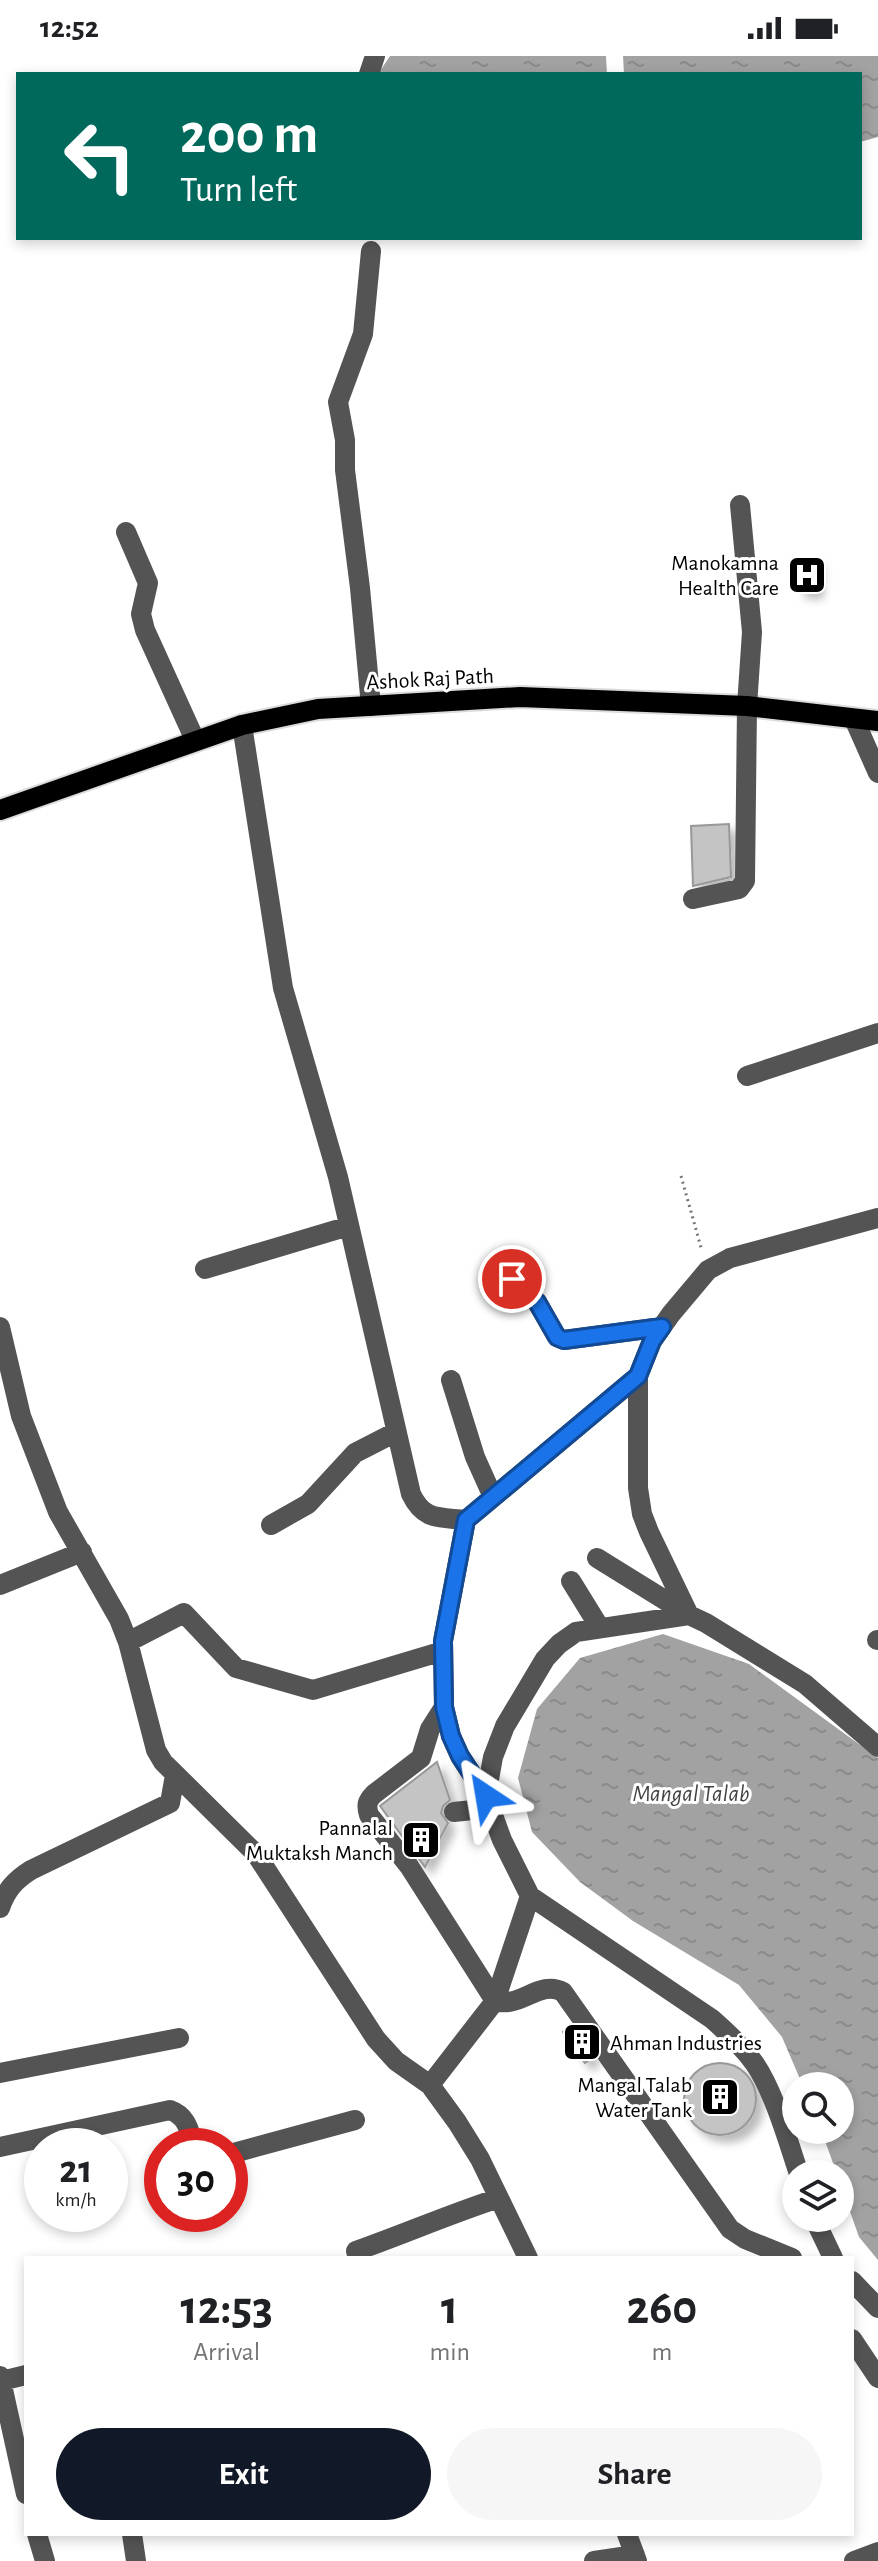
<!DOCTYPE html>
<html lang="en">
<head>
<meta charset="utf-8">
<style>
	:root { --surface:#fff; --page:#f6f6f6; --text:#202124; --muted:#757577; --accent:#111827 }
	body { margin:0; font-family:"Alegreya Sans",sans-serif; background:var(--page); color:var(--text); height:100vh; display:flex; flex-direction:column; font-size:30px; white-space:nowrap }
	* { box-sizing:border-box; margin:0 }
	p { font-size:26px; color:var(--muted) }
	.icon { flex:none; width:44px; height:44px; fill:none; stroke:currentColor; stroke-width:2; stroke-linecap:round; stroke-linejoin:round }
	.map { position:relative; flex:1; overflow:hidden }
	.drawer { position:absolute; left:24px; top:2200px; width:830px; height:280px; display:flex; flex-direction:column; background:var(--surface); border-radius:0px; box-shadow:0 4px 12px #0003 }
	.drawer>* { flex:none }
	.guide { position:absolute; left:16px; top:16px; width:846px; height:168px; border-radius:0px; box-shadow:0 4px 12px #0003; background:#00695c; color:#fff; overflow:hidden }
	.buttons { position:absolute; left:782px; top:2016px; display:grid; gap:16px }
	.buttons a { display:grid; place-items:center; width:72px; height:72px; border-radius:50%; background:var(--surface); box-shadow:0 4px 12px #0003; font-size:40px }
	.speed { position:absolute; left:24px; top:2072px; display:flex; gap:16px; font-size:40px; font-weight:700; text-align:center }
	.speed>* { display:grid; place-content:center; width:104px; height:104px; border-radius:50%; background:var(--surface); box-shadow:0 4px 12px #0003; line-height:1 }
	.speed small { font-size:20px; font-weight:400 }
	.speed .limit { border:12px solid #d22; background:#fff; color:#111 }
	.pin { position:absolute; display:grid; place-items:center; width:68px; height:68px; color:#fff; margin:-34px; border:4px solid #fff; border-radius:50%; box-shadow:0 2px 8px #0007 }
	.me { position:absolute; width:88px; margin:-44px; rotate:327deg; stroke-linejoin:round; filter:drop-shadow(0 0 6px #0008) }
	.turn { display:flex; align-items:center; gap:28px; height:168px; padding:0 32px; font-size:36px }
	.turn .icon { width:104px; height:104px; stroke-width:2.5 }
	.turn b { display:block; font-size:56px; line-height:68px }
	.eta { display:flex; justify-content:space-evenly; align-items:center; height:136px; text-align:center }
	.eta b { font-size:48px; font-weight:600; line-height:56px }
	.primary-button { display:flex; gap:16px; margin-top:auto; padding:16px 32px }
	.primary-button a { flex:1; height:92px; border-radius:48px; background:var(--accent); color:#fff; font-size:32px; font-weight:600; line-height:92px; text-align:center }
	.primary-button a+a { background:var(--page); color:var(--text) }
	.status { display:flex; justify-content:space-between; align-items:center; height:56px; padding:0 40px; background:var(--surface); direction:ltr }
	.status svg { height:22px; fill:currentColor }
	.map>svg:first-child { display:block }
	.water { fill:url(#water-ripples) }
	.building { fill:#c4c4c4; stroke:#989898; stroke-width:2; filter:url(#shadow) }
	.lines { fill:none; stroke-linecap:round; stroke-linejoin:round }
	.major-casing { stroke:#dbdbdb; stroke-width:24 }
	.path { stroke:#767676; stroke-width:3; stroke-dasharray:2 4; stroke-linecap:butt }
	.minor { stroke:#545454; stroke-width:20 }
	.major { stroke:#000; stroke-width:20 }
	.route-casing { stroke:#114b97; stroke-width:20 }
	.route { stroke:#1a73e8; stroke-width:14 }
	.labels { text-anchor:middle; stroke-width:6; stroke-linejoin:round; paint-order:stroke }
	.poi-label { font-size:22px; fill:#000; stroke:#fff; text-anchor:end }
	.street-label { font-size:22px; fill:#000; stroke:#fff }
	.water-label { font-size:24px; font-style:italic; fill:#434343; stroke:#fff }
</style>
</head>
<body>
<div class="status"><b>12:52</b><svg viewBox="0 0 49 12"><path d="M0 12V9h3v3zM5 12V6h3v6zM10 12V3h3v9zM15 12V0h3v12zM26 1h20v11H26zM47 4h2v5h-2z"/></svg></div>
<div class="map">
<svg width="878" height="2505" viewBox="0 0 878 2505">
	<defs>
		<pattern id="water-ripples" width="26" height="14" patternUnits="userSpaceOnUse" patternTransform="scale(2)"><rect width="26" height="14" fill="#a2a2a2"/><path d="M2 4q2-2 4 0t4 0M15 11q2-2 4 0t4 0" fill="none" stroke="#8a8a8a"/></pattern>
		<filter id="shadow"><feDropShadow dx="7" dy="7" stdDeviation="4" flood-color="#0004"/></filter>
	</defs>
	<rect width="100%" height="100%" fill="#fff"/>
	<path class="water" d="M390,0H606L607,18H378Z
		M623,0H878V81L860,86V18H624Z
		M663,1578L749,1608L878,1702V2204L859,2181L840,2127V2118H837L821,2074H840V2030H803L782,1981L739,1929L633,1865L580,1826L532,1776L518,1722L537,1653L580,1602Z"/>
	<path class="building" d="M800,503H816V535H799Z
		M729,768L731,821L693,830L691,770Z
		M437,1706L450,1744L443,1750L441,1757L448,1767L425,1811L380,1750Z
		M571,1970L593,2001L585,2007L563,1976Z
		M684 2043a36 36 0 1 1 72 0a36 36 0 1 1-72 0Z"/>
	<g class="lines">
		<g class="major-casing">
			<path id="major" d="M0,754L242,669L318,653L520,641L747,650L878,665"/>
		</g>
		<path class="path" d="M681,1120L702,1195"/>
		<path class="minor" d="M369,18L375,0
			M126,476L148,527L141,558L145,574L195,684
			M371,650L360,532L345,414V384L338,346L363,278L371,195
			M854,663L878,717
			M242,669L283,932L338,1121L411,1438C424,1465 439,1461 466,1464
			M693,843L739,833L745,825L747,650L752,576L740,449
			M747,1020L878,977
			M205,1213L349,1170
			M512,1223L537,1246L557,1281L564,1284L662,1271
			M0,1271L21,1360L58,1456L119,1563L128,1586L156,1694L163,1706L256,1798L376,1983L396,2005L430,2029L457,2066L480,2103L528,2202
			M451,1324L475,1401L493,1441
			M271,1469L308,1448L355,1397L396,1376
			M597,1502L689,1559
			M571,1525L600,1572
			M0,1529L82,1496
			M689,1559L649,1476L642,1458L638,1432V1320L652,1285L671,1258L708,1214L730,1202L878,1162
			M877,1584H878
			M128,1586L184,1557L236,1612L313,1634L443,1595
			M444,1651L430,1673L421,1702L374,1738C367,1745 366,1749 369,1759L409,1810L495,1945
			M486,1740L460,1700L451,1680L444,1651L443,1585L466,1464L638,1320
			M454,1756L491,1752
			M530,1840L712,1963C728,1977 743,1991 755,2008C774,2036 788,2085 799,2118
			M0,1852C6,1834 15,1824 31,1814L170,1747L175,1719
			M495,1945C520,1953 540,1923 563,1936L730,2173L745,2183L792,2202
			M0,2017L179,1982
			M430,2029L495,1945L530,1840L502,1784L486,1740L493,1701L505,1670L545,1603L559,1588L576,1576L689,1559L706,1567L805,1628L878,1691
			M0,2091L170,2054C187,2060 189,2074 194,2090
			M230,2098L355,2064
			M814,2162L833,2202
			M358,2202L356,2195C404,2178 450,2158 499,2142
			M852,2225L878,2252
			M852,2283L878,2322
			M0,2320L26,2438
			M1,2325L26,2319
			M37,2478L45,2505
			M132,2478L136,2505
			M627,2478L637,2505
			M594,2505L635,2499
			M854,2505L878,2496"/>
		<use href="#major" class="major"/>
	</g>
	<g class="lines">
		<g class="route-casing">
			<path id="route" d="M486,1740L460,1700L451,1680L444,1651L443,1585L466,1464L638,1320L652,1285L662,1271L564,1284L557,1281L537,1246L512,1223"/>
		</g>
		<use href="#route" class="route"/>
	</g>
	<defs>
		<g id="hospital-square" transform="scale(2)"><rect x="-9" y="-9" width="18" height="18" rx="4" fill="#000" stroke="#fff"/><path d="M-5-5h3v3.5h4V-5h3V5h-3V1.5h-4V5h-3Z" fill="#fff"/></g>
		<g id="building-square" transform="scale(2)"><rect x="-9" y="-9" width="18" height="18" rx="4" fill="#000" stroke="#fff"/><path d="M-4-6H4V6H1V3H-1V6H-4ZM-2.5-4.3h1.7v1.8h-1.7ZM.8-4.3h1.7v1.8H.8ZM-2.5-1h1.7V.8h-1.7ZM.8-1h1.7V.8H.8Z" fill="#fff"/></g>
	</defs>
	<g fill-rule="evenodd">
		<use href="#hospital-square" x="807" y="519"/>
		<use href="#building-square" x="421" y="1784"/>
		<use href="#building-square" x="582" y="1986"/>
		<use href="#building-square" x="720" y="2041"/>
	</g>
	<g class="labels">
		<g class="poi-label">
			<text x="779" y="514">Manokamna<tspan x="779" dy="25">Health Care</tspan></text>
			<text x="393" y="1779">Pannalal<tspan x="393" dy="25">Muktaksh Manch</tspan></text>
			<text x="610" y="1994" text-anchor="start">Ahman Industries</text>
			<text x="692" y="2036">Mangal Talab<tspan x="692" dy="25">Water Tank</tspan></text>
		</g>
		<g class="street-label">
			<text transform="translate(430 622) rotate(-3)" y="8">Ashok Raj Path</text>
		</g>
		<g class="water-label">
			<text x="691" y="1745">Mangal Talab</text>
		</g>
	</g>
</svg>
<div class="buttons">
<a><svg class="icon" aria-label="search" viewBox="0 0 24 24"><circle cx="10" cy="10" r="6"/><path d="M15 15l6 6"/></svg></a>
<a><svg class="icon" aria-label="layers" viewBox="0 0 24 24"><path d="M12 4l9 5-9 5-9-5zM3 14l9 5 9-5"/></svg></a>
</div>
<div class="speed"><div>21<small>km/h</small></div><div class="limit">30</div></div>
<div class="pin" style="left:512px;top:1223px;background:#d93025"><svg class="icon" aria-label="arrive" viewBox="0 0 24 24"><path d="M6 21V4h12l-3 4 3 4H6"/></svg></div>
<svg class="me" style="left:486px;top:1740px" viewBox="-20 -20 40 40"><path d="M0-17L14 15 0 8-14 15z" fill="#1a73e8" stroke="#fff" stroke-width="4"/></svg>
<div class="guide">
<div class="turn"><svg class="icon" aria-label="left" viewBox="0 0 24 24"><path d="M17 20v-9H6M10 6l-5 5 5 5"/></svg><div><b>200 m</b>Turn left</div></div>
</div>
<section class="drawer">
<div class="eta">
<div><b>12:53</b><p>Arrival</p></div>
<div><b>1</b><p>min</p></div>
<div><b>260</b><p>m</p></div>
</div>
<div class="primary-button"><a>Exit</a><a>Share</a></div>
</section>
</div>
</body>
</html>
